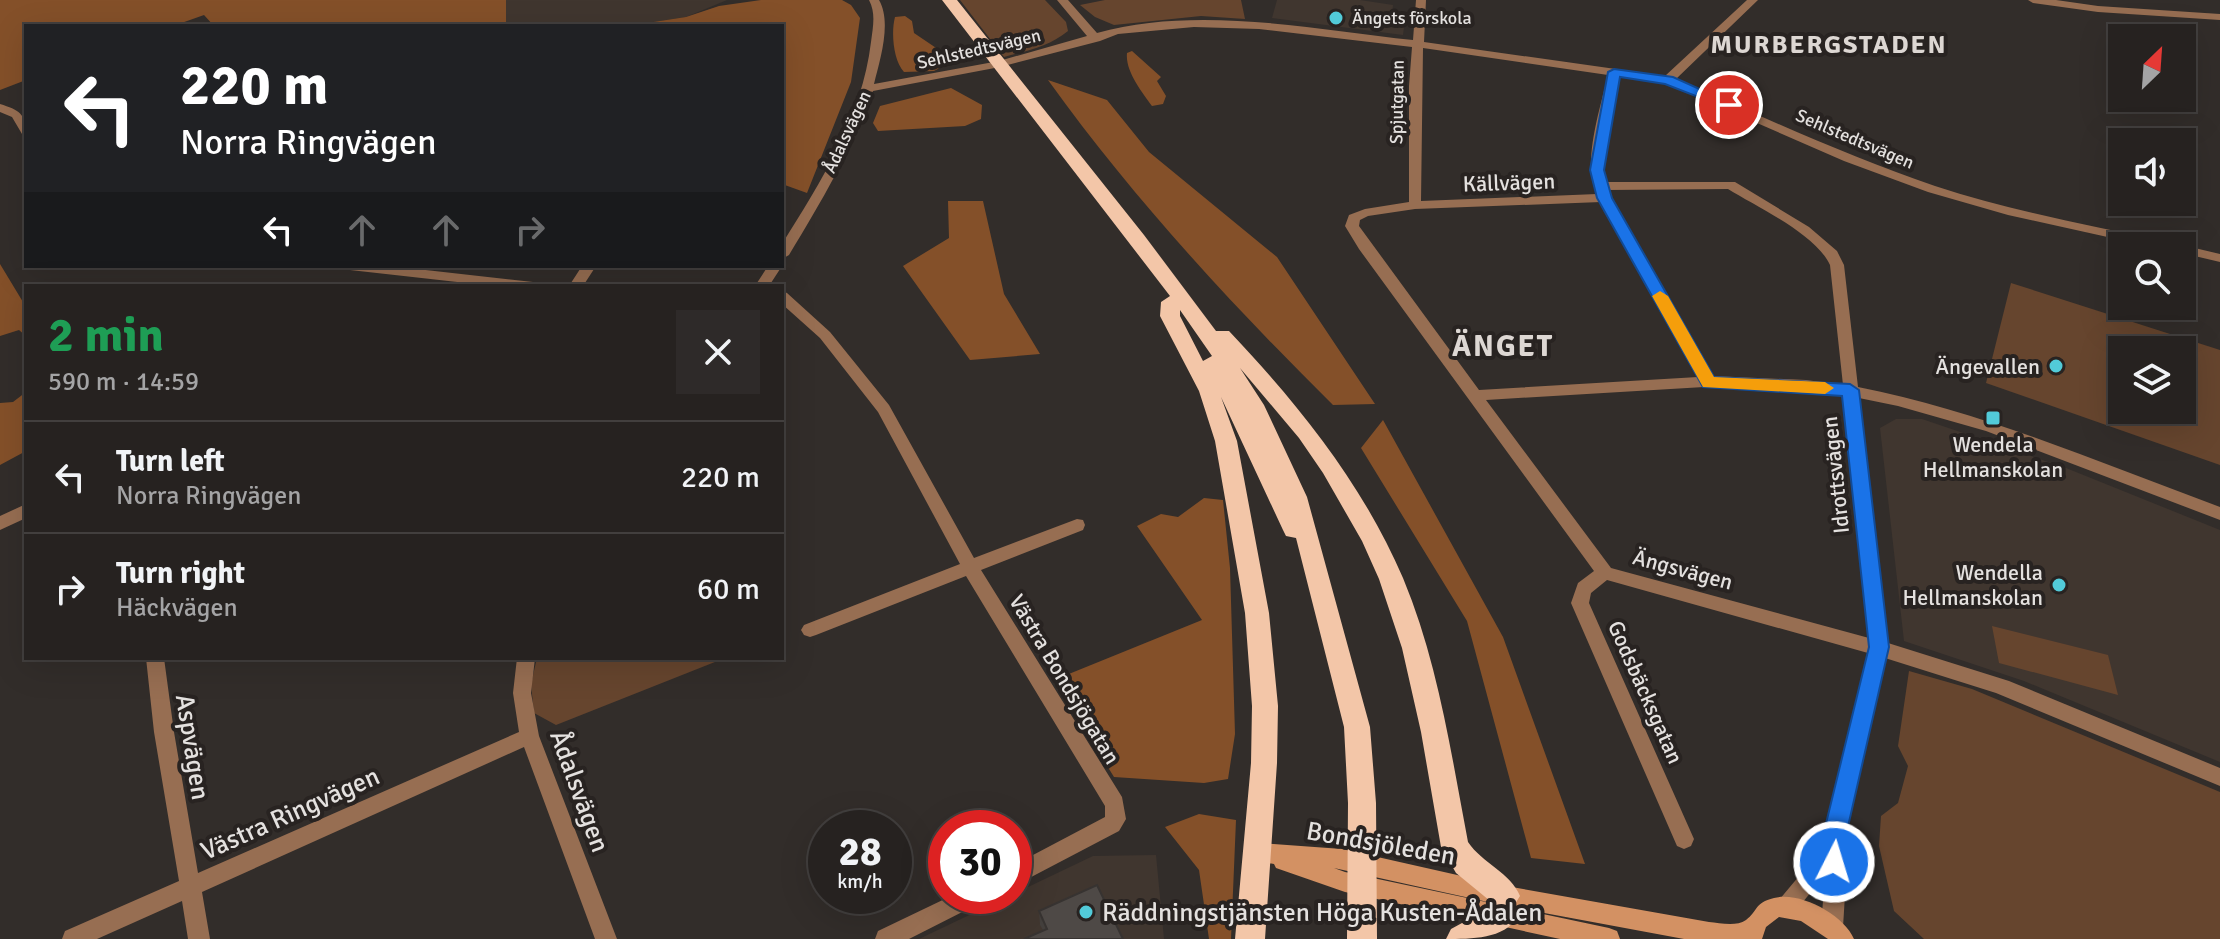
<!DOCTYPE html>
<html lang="en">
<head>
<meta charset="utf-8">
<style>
	:root { --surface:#262220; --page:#2e2a29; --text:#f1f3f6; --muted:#a4a4a5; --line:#423f3e }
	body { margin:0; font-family:Signika,sans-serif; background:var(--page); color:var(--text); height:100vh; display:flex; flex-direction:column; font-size:30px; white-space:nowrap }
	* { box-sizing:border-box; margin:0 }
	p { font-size:26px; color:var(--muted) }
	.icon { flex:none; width:44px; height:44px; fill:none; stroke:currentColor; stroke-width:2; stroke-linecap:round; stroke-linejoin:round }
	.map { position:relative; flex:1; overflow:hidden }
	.side { position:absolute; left:24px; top:284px; width:760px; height:376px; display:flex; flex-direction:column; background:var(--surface); border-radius:0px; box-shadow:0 8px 32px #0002,0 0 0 2px var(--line) }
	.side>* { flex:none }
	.hud { position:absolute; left:24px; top:24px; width:760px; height:244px; border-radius:0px; box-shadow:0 8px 32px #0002,0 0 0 2px var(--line); background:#202124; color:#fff; overflow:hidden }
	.needle { width:52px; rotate:25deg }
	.controls { position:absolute; left:2108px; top:24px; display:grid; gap:16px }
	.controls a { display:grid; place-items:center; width:88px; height:88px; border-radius:0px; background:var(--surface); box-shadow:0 8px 32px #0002,0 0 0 2px var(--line); font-size:40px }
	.speed { position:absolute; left:808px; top:810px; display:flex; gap:16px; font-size:40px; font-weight:700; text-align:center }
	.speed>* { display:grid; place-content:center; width:104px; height:104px; border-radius:50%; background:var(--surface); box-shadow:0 8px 32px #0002,0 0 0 2px var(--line); line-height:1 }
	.speed small { font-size:20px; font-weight:400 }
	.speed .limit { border:12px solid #d22; background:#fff; color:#111 }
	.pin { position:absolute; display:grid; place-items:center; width:68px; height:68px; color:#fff; margin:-34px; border:4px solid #fff; border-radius:50%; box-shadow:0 2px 8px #0007 }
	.me { position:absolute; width:88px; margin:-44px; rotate:5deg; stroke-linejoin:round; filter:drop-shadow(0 0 6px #0008) }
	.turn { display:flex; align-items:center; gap:28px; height:168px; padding:0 24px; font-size:36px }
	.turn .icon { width:104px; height:104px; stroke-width:2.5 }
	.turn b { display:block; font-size:56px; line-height:68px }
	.lanes { display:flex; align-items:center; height:76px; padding:0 24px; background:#0003; justify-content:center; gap:40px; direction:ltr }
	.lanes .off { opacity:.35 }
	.round { display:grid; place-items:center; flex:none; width:84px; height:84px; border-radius:0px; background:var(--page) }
	.overview { display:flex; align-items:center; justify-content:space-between; height:136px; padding:0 24px }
	h1 { font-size:48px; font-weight:700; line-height:60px; color:#1e9e55 }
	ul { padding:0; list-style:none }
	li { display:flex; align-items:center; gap:24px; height:112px; padding:0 24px; border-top:2px solid var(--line) }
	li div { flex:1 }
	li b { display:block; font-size:30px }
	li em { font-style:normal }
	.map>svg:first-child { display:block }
	.built { fill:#40362f }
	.green { fill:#66452e; fill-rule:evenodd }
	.forest { fill:#845029 }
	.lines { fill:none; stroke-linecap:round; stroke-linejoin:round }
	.minor { fill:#976e52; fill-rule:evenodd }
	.secondary { fill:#d39163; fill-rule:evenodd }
	.trunk { fill:#f3c6a8; fill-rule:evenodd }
	.wall { fill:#433f3c }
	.building { fill:#4e4946; stroke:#373331; stroke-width:2 }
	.route { fill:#1a73e8; stroke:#114b97; stroke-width:2 }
	.slow { fill:#f59e0b }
	.poi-dot { fill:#52cbd9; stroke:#282321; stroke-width:3 }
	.labels { text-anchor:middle; stroke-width:8; stroke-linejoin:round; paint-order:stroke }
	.far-poi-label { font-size:18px; fill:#e4e1df; stroke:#282321; text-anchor:start }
	.far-street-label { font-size:18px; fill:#e4e1df; stroke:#282321 }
	.street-label { font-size:22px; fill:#e4e1df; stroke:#282321 }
	.poi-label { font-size:22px; fill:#e4e1df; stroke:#282321; text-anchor:end }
	.far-district-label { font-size:26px; font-weight:bold; letter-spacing:2px; fill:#ddd7d3; stroke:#282321 }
	.near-street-label { font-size:26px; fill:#e4e1df; stroke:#282321 }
	.near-poi-label { font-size:26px; fill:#e4e1df; stroke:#282321; text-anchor:start }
	.district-label { font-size:30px; font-weight:bold; letter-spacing:2px; fill:#ddd7d3; stroke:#282321 }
</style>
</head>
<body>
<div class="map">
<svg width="2220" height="939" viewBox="0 0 2220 939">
	<rect width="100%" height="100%" fill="#322d2a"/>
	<path class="built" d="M506,0H727L686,17L627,26L506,24Z
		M1277,0H1360L1393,5L1392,14L1396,15V18L1405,19L1403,35L1272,18Z
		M1896,419H1922L2066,468L2220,530V762L2024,681L1904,641L1880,428Z
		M1156,855L1164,939H919L1093,856Z"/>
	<path class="green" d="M960,0H1045L1066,22L1068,31C1050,46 1027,51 1004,57Z
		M1105,0H1241L1245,19L1201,16L1114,25L1095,17L1080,5Z
		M2011,283L2220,350V465L1986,383ZM2182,350V410H2122V350Z
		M1992,626L2108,655L2118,695L1999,663Z
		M537,658H725L556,725L534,713L531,684Z
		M1909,671L1972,689L2220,792V939H1924L1894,911L1879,846L1881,816L1898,803L1908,766L1898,746Z"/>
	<path class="forest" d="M0,0H506V24L527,26H214L204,15L173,26H26V80L0,90Z
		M761,0H842L851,5L860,18L851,82L807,193L782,184V26H627L686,17L719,6Z
		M905,16L912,21L914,33L948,56L949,63L934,71L904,72C893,60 891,32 895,17Z
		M1132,51L1161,77L1157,81L1166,96L1163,104L1152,106C1142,92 1125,71 1127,53Z
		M1048,80L1107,100L1149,152L1277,257L1375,404L1333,405C1231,304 1132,197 1048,80Z
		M951,88L982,105L981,119L965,126L878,131L873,123L880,106Z
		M948,201H983L1004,294L1040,354L970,360L903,266L949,238Z
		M0,264L26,307V336L19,330L0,336Z
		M26,392V451L0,465V403L13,402Z
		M1383,420L1503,637L1585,864L1531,858L1467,621L1361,448Z
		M1204,498L1223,500L1230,568L1235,734L1228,779L1204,783L1114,777L1054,680L1202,620L1137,526L1161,514L1178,517Z
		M1199,814L1236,820L1231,939H1209L1199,870L1165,827Z"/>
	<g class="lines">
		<path class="minor" d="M869,0H879C892,22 880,60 874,84L999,61L1087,36L1057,0H1068L1097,33C1196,5 1312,29 1413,40L1416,0H1426L1424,42L1665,76L1747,0H1758L1676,79C1761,116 1847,156 1935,186C2011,211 2090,225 2167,242L2174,246H2148L2008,215L1928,192L1844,161L1665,83L1619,76L1604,152L1605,182H1735L1809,227L1837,251L1844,265L1858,387C1984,412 2101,463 2220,507V520L1986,431L1898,406L1859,398L1888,643L2009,681L2220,768V786L1996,693L1885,658L1842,844L1846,879L1843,927L1840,934L1832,938L1824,934L1821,927L1825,875L1793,914L1786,917L1779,914L1775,907L1779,900L1810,863L1823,841L1868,653L1607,580L1591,593L1589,603L1694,839L1691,846L1684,849L1677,846L1571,603L1578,583L1594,571L1359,249L1345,226L1349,215L1365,209L1409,202V86L1412,47L1259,29L1194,27L1118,34L1100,41L1000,67L873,91C852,150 821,202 789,255L782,259V244C821,182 862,117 871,42C873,27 876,13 869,0ZM1423,48L1608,75C1601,106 1581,165 1597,194L1421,201ZM1728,189C1757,207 1816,234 1830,265L1843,385L1806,380L1713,376L1607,190ZM1601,202L1698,377L1479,390L1359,226L1360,220L1368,216L1415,209ZM1704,387H1759L1844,395L1869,638L1611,568L1486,400Z
			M2028,0H2056L2098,6L2220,14V20L2098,12L2033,3Z
			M0,104C19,110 26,113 26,135L22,134L12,117L0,112Z
			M2182,245L2220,254V262L2182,253V246H2177Z
			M343,266H390L533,282L540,286H493L350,270Z
			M582,266H596L583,286H569Z
			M768,266H782L769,286H755Z
			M782,291L787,293L830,332L889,405L974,558L1077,519L1083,520L1085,525L1083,530L981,570L1122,797L1126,819L1119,831L1014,886V865L1105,817V806L966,576L816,635L810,637L804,635L801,630L804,625L960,564L878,412L820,338L782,304Z
			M26,504V518L0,530V516Z
			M146,658H164L174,732L198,873L519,732L513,693L517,658H535L531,693L539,736L617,939H595L524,747L202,892L210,939H188L182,901L97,939H62L65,931L179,881L154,732Z
			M951,896H983L980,903L909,939H875L878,931Z"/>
		<path class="secondary" d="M1259,843L1342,849L1506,886L1709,922C1720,923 1736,927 1746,920C1758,911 1754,903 1774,898C1800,891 1844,915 1854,939H1828L1801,921L1779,917L1766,927L1762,939H1684L1506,906L1334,868L1345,872L1609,928L1617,931L1620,939H1560L1345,892L1276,868L1274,864L1252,860L1249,853L1252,846Z"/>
		<path class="trunk" d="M942,0H957L1144,235L1216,331H1229C1299,405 1362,483 1403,578C1438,662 1451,753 1468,842C1482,863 1511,873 1520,896L1513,907L1517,917C1505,939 1471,939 1446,939L1451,929L1495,905L1456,873L1441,847L1421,732L1402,648L1379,579L1362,541L1323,473L1299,438L1240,368L1264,405L1307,497L1370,727L1376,803L1377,939H1347L1348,803L1344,727L1296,538L1286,536L1283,530L1221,397L1237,441L1269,613L1278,706L1277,763L1265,939H1235L1251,763L1252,706L1245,613L1215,441L1199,391L1160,316L1161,302L1170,296ZM1180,310L1212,356L1203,361L1180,316Z"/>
	</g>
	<path class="wall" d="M1039,911L1123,939L1043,930L1040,925Z"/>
	<path class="building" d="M1097,885L1123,939H1024L1047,929L1039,911Z"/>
	<path class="route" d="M1614,69L1673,77L1735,105L1729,109L1665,84L1620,77L1604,170L1612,198L1714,377L1850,384L1859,390L1889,647L1844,844L1846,862L1842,870L1834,873L1826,870L1821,844L1869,647L1842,396L1703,387L1597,198L1590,170L1608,72Z"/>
	<path class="slow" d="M1660,291L1668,296L1714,377L1825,382L1834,388L1825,394L1703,387L1652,296Z"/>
	<g class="poi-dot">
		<circle cx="1336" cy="18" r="8"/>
		<circle cx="2056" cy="366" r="8"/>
		<rect x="1985" y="410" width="16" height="16" rx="4"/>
		<circle cx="2059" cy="585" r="8"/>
		<circle cx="1086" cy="912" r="8"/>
	</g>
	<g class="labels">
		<g class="far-poi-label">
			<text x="1352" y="24">Ängets förskola</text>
		</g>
		<g class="far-street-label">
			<text transform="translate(979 49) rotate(-13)" y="6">Sehlstedtsvägen</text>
			<text transform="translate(1397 102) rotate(-89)" y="6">Spjutgatan</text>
			<text transform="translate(847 132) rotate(-65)" y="6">Ådalsvägen</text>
			<text transform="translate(1855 139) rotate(23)" y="6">Sehlstedtsvägen</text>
		</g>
		<g class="street-label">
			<text transform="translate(1509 182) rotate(-2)" y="8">Källvägen</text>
			<text transform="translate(1835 475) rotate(-96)" y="8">Idrottsvägen</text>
			<text transform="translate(1683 569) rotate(15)" y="8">Ängsvägen</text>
			<text transform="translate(1065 679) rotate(59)" y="8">Västra Bondsjögatan</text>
			<text transform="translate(1646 692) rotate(66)" y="8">Godsbäcksgatan</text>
		</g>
		<g class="poi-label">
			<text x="2040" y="374">Ängevallen</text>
			<text x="1993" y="452" text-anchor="middle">Wendela<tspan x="1993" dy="25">Hellmanskolan</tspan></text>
			<text x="2043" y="580">Wendella<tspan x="2043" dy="25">Hellmanskolan</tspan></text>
		</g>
		<g class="far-district-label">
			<text x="1829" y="53">MURBERGSTADEN</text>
		</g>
		<g class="near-street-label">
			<text transform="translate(193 747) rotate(81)" y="9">Aspvägen</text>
			<text transform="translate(580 791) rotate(70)" y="9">Ådalsvägen</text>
			<text transform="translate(290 813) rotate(-24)" y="9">Västra Ringvägen</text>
			<text transform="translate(1381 843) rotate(10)" y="9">Bondsjöleden</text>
		</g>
		<g class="near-poi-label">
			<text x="1102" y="921">Räddningstjänsten Höga Kusten-Ådalen</text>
		</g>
		<g class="district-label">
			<text x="1503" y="356">ÄNGET</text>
		</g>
	</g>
</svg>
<div class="controls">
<a><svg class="needle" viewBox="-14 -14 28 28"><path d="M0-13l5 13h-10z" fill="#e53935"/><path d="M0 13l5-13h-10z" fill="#a4a4a5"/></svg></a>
<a><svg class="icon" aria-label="sound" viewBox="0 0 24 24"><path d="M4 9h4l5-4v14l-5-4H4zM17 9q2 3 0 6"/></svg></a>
<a><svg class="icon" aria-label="search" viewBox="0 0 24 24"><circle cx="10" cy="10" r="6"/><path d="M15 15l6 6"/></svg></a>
<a><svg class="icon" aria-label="layers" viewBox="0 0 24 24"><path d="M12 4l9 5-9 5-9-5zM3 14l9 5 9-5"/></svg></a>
</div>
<div class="speed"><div>28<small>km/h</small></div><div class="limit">30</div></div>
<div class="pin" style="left:1729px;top:105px;background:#d93025"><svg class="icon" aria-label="arrive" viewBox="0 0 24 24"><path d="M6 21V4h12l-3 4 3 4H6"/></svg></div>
<svg class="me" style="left:1834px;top:862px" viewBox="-20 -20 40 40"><circle r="17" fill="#1a73e8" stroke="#fff" stroke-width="3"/><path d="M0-11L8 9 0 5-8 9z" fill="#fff"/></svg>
<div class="hud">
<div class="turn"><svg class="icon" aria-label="left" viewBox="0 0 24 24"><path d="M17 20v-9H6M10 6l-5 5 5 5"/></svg><div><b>220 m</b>Norra Ringvägen</div></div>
<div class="lanes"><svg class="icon" aria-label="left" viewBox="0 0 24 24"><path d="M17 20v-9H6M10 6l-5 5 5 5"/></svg><svg class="icon off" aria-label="ahead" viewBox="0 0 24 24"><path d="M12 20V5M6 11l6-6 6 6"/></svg><svg class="icon off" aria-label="ahead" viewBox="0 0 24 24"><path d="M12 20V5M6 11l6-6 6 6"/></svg><svg class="icon off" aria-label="right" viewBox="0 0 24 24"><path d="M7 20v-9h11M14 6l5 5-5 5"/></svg></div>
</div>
<section class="side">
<div class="overview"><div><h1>2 min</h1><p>590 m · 14:59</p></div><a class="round"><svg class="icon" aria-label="close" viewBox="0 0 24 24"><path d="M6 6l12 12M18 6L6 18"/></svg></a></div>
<ul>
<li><svg class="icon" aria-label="left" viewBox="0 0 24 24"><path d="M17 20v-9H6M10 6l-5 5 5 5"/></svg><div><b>Turn left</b><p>Norra Ringvägen</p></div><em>220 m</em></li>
<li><svg class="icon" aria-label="right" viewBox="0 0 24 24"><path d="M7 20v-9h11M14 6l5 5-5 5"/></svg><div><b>Turn right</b><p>Häckvägen</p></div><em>60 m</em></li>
</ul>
</section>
</div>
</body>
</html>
